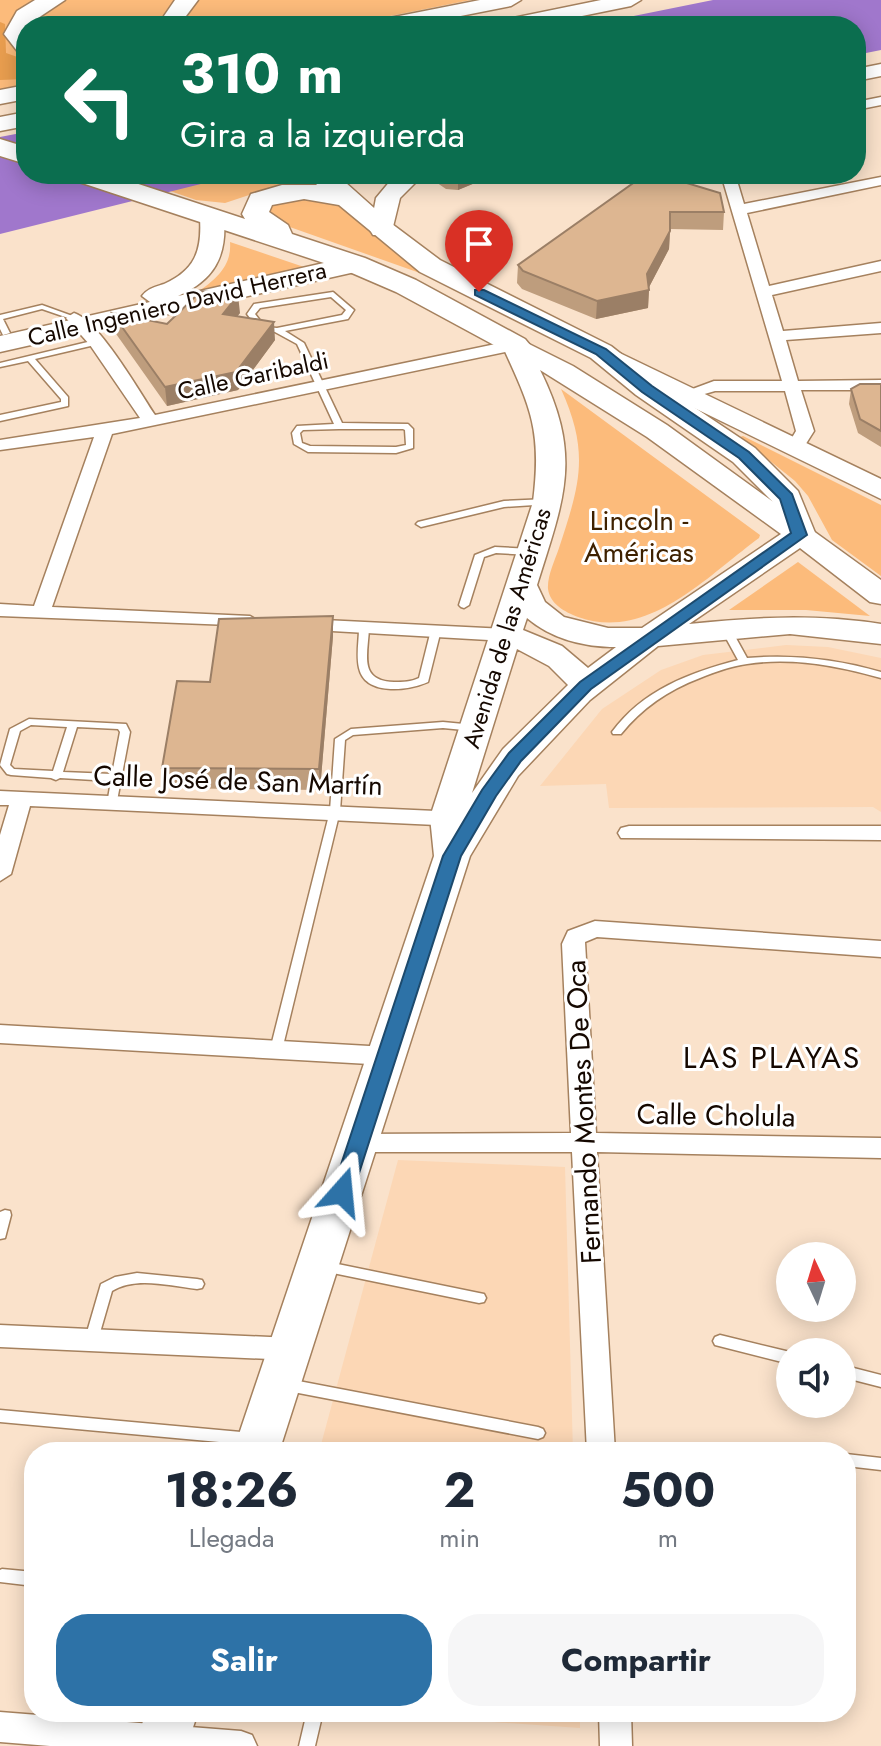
<!DOCTYPE html>
<html lang="es">
<head>
<meta charset="utf-8">
<style>
	:root { --surface:#fff; --page:#f6f6f7; --text:#1f2937; --muted:#747a83; --accent:#2d72a7 }
	body { margin:0; font-family:Jost,sans-serif; background:var(--page); color:var(--text); height:100vh; display:flex; flex-direction:column; font-size:30px; white-space:nowrap }
	* { box-sizing:border-box; margin:0 }
	p { font-size:26px; color:var(--muted) }
	.icon { flex:none; width:44px; height:44px; fill:none; stroke:currentColor; stroke-width:2; stroke-linecap:round; stroke-linejoin:round }
	.map { position:relative; flex:1; overflow:hidden }
	.drawer { position:absolute; left:24px; top:1442px; width:832px; height:280px; display:flex; flex-direction:column; background:var(--surface); border-radius:32px; box-shadow:0 4px 20px #0003 }
	.drawer>* { flex:none }
	.banner { position:absolute; left:16px; top:16px; width:850px; height:168px; border-radius:32px; box-shadow:0 4px 20px #0003; background:#0b6e4f; color:#fff; overflow:hidden }
	.needle { width:52px; rotate:356deg }
	.tools { position:absolute; left:776px; top:1242px; display:grid; gap:16px }
	.tools a { display:grid; place-items:center; width:80px; height:80px; border-radius:50%; background:var(--surface); box-shadow:0 4px 20px #0003; font-size:40px }
	.pin { position:absolute; display:grid; place-items:center; width:68px; height:68px; color:#fff; margin:-82px -34px; border-radius:50% 50% 50% 0; rotate:-45deg; box-shadow:0 0 8px #0007 }
	.pin .icon { rotate:45deg }
	.me { position:absolute; width:88px; margin:-44px; rotate:18deg; stroke-linejoin:round; filter:drop-shadow(0 0 6px #0008) }
	.turn { display:flex; align-items:center; gap:28px; height:168px; padding:0 32px; font-size:36px }
	.turn .icon { width:104px; height:104px; stroke-width:2.5 }
	.turn b { display:block; font-size:56px; line-height:68px }
	.eta { display:flex; justify-content:space-evenly; align-items:center; height:136px; text-align:center }
	.eta b { font-size:48px; font-weight:700; line-height:56px }
	.action { display:flex; gap:16px; margin-top:auto; padding:16px 32px }
	.action a { flex:1; height:92px; border-radius:32px; background:var(--accent); color:#fff; font-size:32px; font-weight:700; line-height:92px; text-align:center }
	.action a+a { background:var(--page); color:var(--text) }
	.map>svg:first-child { display:block }
	.built { fill:#fcd7b5 }
	.green { fill:#fcbb7b }
	.forest { fill:#e99e4f }
	.water { fill:#a077cc }
	.lines { fill:none; stroke-linecap:round; stroke-linejoin:round }
	.lane-casing { stroke:#a5815e; stroke-width:3 }
	.street-casing { stroke:#a5815e; stroke-width:3 }
	.primary-casing { stroke:#a5815e; stroke-width:3 }
	.highway-casing { stroke:#a5815e; stroke-width:3 }
	.path { stroke:#938070; stroke-width:3; stroke-dasharray:5 3; stroke-linecap:butt }
	.lane { fill:#fff; fill-rule:evenodd }
	.street { fill:#fff; fill-rule:evenodd }
	.primary { fill:#fff; fill-rule:evenodd }
	.highway { fill:#fff; fill-rule:evenodd }
	.wall { fill:#be9d7d }
	.shaded-wall { fill:#9b7f66 }
	.building { fill:#ddb691; stroke:#9b7f66; stroke-width:2 }
	.route { fill:#2d72a7; stroke:#1d4a6d; stroke-width:2 }
	.labels { text-anchor:middle; stroke-width:6; stroke-linejoin:round; paint-order:stroke }
	.far-street-label { font-size:24px; fill:#150800; stroke:#fff }
	.park-label { font-size:28px; fill:#3e2100; stroke:#fff }
	.street-label { font-size:28px; fill:#150800; stroke:#fff }
	.neighbourhood-label { font-size:30px; letter-spacing:2px; fill:#150800; stroke:#fff }
</style>
</head>
<body>
<div class="map">
<svg width="881" height="1746" viewBox="0 0 881 1746">
	<rect width="100%" height="100%" fill="#fae2cb"/>
	<path class="built" d="M786,645L828,647L881,658V812L873,807L609,808L606,784L540,786L602,709L661,670L703,655Z
		M398,1160L565,1167L573,1452H319Z
		M346,1712H580V1728Z"/>
	<path class="green" d="M0,0H471L370,20L307,26H26V85L0,90Z
		M121,174H298L294,180L225,203L196,200Z
		M296,195L335,202L434,278L270,220L265,206Z
		M230,242L307,268L198,292C216,279 232,266 230,242Z
		M561,389L760,535L759,538C707,576 648,642 578,617C565,612 550,604 548,589C547,576 555,560 559,548C580,484 590,453 561,389Z
		M743,436L881,505V576L832,540L808,496L795,481L740,437Z
		M798,562L870,616L806,610H729Z"/>
	<path class="forest" d="M0,22L5,24L6,53L26,60L25,79L0,80Z"/>
	<path class="water" d="M713,0H881V50L856,55V26H584Z
		M26,132V174H241L0,234V137Z"/>
	<g class="lines">
		<g class="lane-casing">
			<path id="lane" d="M333,292L354,310L348,319L285,331L304,343L342,423L408,424L413,429V448L396,453L308,452L294,444L292,433L297,426L334,424L297,344L275,332L260,331L247,314L254,304ZM331,297L346,310L342,315L277,328L265,327L255,314L260,308ZM339,429H403L405,430L406,445L396,447L310,446L302,443L300,433L303,430Z
				M42,305L78,318L74,320L42,309L3,319L10,333L3,335L0,329V315Z
				M96,340H99V344L35,359L68,397V406L0,421V415L61,402V399L28,361L0,367V363Z
				M547,499L550,500V504L504,507L421,527L416,524L418,522L504,501Z
				M495,547L530,549L535,552L530,555L496,553L484,557L469,605L464,608L461,607L459,605L475,555Z
				M364,625L369,628C368,654 358,681 394,682C403,682 411,682 419,678L431,630L436,627L439,628L441,630L428,682C408,691 365,696 359,668C356,655 359,641 359,628Z
				M726,626L731,629L747,658C793,654 837,659 881,672V678C837,666 793,657 747,664C731,666 715,672 700,678C668,690 642,708 621,734H613L612,732C643,690 689,673 738,660L721,629Z
				M29,719L126,724L130,732L116,806L112,807L107,804L111,781L60,778L56,780L51,778L11,775L7,774L0,765L10,729ZM31,725L67,727L53,771L14,769L10,765L20,731ZM77,727L118,729L120,732L112,774L63,772Z
				M443,722L474,725L479,728L474,731L443,728L353,735L345,740L340,811L282,1050L280,1053H272L270,1050L330,811L335,739L351,729Z
				M5,1210L10,1211L11,1215L5,1238L0,1239V1212Z
				M323,1261L479,1293L484,1294L486,1298L484,1302L479,1303L323,1271L318,1270L316,1266L318,1262Z
				M137,1273L197,1279L202,1280L204,1284L202,1288L197,1289C170,1286 136,1276 112,1291L97,1343L92,1345L87,1343L85,1339L101,1284L115,1277Z
				M720,1335L790,1352V1364L715,1345L713,1341L715,1337Z
				M842,1365L881,1375V1387L842,1377Z
				M288,1379L538,1427L543,1429L545,1433L543,1437L538,1439L288,1391L283,1389L281,1385L283,1381Z
				M0,1410L252,1433L257,1435L259,1439L257,1443L252,1445L0,1422Z
				M846,1454L881,1458V1470L846,1466Z
				M2,1569L34,1572V1586L0,1582V1570Z
				M307,1712H323L315,1746H299Z"/>
		</g>
		<g class="street-casing">
			<path id="street" d="M881,97V105L856,110V102Z
				M721,174H735L744,204L881,177V185L747,213L769,286L881,261V271L772,295L783,331L881,323V333L786,340L798,381L881,380V390H801L814,431L802,450H790L787,446L796,431L785,391H715L687,399L679,394L714,381H782Z
				M74,313C99,321 139,391 155,415L515,340L523,345L515,350L112,434L52,607L250,616L260,622L257,626L0,616V604L34,606L94,437L0,450V440L140,418L90,345L66,318Z
				M304,619L506,629L516,635L506,641L297,629L294,625Z
				M0,791L458,812L469,819L458,826L30,806L11,874L0,881V835L9,805H0Z
				M629,826H881V840L621,838L618,833L621,828Z
				M595,921L881,941V957L597,937L585,942L596,1133L881,1138V1158L597,1152L615,1452H587L572,1152H358L349,1150L346,1143L349,1136L358,1134L571,1133L562,944L568,931Z
				M0,1025L387,1047L395,1050L399,1056L395,1062L387,1065L0,1043Z
				M0,1325L291,1338L301,1341L305,1349L301,1357L291,1360L0,1347Z
				M0,1712L241,1731L252,1735L257,1746H50L0,1742Z
				M599,1712H631L632,1746H600Z"/>
		</g>
		<g class="primary-casing">
			<path id="primary" d="M480,0H521L511,6L410,26H369L379,20Z
				M601,0H641L631,6L533,26H493L503,20Z
				M881,64V76L856,81V69Z
				M26,85V99L0,104V90Z
				M26,112V126L0,131V117Z
				M396,174H424L400,198L391,235H373L370,230L376,198Z
				M212,211L224,218C227,257 214,280 178,296L355,256L368,264L355,272L0,352V336L150,302L142,296C148,288 155,287 164,284C195,270 202,251 200,218Z
				M515,337L573,366L667,425L881,580V604L870,602L800,548L689,624C755,617 816,614 881,624V644L790,634L658,646L590,700L518,776L470,856L279,1452H233L434,856L430,817L533,502C542,431 531,408 502,345L506,339ZM540,370L647,437L781,534L642,628H608L564,617L545,602L537,585C564,498 583,457 540,370ZM527,618C552,639 584,647 616,647L588,668L562,646L523,630ZM517,649L549,666L568,685L503,749L472,793Z
				M603,345L881,479V499L594,359L590,353L594,347Z
				M146,1712H198L187,1746H135Z"/>
		</g>
		<g class="highway-casing">
			<path id="highway" d="M35,0H65L26,26V54L18,52L4,34L17,11Z
				M175,0H198L186,16V26H162L164,16Z
				M0,139L26,147V164L0,156Z
				M69,174H108L245,219L242,214L251,194L282,185H317L308,174H336L392,224L440,260L611,346L658,383L755,448L798,491L816,535L811,542L799,545L787,542L772,501L733,462L636,395L591,358L420,272L339,205L304,199L272,205L269,212L288,225L292,234L365,258L416,280L525,339L530,345L525,351H505L396,292L345,270L73,180Z"/>
		</g>
		<path class="path" d="M154,174H193"/>
		<use href="#lane" class="lane"/>
		<use href="#street" class="street"/>
		<use href="#primary" class="primary"/>
		<use href="#highway" class="highway"/>
	</g>
	<path class="wall" d="M430,174H487V178L458,190L446,189L430,178Z
		M646,174L724,212L723,230L670,229L669,249L649,287L648,308L596,319L522,289L517,283L518,265Z
		M112,313L167,324L240,313L237,316L275,340L238,390L167,406L114,331Z
		M881,384V447L858,433L849,404L851,389Z
		M333,636L320,790L164,788L162,768L210,682Z"/>
	<path class="shaded-wall" d="M463,174H487V178L458,190V176Z
		M670,231L669,249L647,291L649,290L648,308L596,319L597,301L647,274Z
		M238,295L240,313L225,332L223,314Z
		M274,322L275,340L238,390L167,406L165,387Z
		M333,616V636L320,790L319,769Z"/>
	<path class="building" d="M444,174H463L458,176L446,175Z
		M646,174H657L720,193L724,212H670V231L647,274L649,290L597,301L523,271L518,265Z
		M201,291L238,295L223,314L274,322L236,372L165,387L112,313L167,324Z
		M860,384H881V431L860,419L851,389Z
		M333,616L319,769L162,768L177,681L210,682L219,619Z"/>
	<path class="route" d="M475,290H484L606,349L652,386L749,452L792,494L807,535L591,689L521,761L496,796L461,856L353,1192L342,1200L332,1192L443,856L482,790L509,753L580,682L791,533L780,499L739,458L642,392L596,354L475,295Z"/>
	<g class="labels">
		<g class="far-street-label">
			<text transform="translate(177 304) rotate(-13)" y="8">Calle Ingeniero David Herrera</text>
			<text transform="translate(253 376) rotate(-12)" y="8">Calle Garibaldi</text>
			<text transform="translate(507 628) rotate(-73)" y="8">Avenida de las Américas</text>
		</g>
		<g class="park-label">
			<text x="639" y="530">Lincoln -<tspan x="639" dy="32">Américas</tspan></text>
		</g>
		<g class="street-label">
			<text transform="translate(238 780) rotate(2)" y="10">Calle José de San Martín</text>
			<text transform="translate(583 1112) rotate(-93)" y="10">Fernando Montes De Oca</text>
			<text transform="translate(716 1115) rotate(1)" y="10">Calle Cholula</text>
		</g>
		<g class="neighbourhood-label">
			<text x="772" y="1068">LAS PLAYAS</text>
		</g>
	</g>
</svg>
<div class="tools">
<a><svg class="needle" viewBox="-14 -14 28 28"><path d="M0-13l5 13h-10z" fill="#e53935"/><path d="M0 13l5-13h-10z" fill="#747a83"/></svg></a>
<a><svg class="icon" aria-label="sound" viewBox="0 0 24 24"><path d="M4 9h4l5-4v14l-5-4H4zM17 9q2 3 0 6"/></svg></a>
</div>
<div class="pin" style="left:479px;top:292px;background:#d93025"><svg class="icon" aria-label="arrive" viewBox="0 0 24 24"><path d="M6 21V4h12l-3 4 3 4H6"/></svg></div>
<svg class="me" style="left:342px;top:1192px" viewBox="-20 -20 40 40"><path d="M0-17L14 15 0 8-14 15z" fill="#2d72a7" stroke="#fff" stroke-width="4"/></svg>
<div class="banner">
<div class="turn"><svg class="icon" aria-label="left" viewBox="0 0 24 24"><path d="M17 20v-9H6M10 6l-5 5 5 5"/></svg><div><b>310 m</b>Gira a la izquierda</div></div>
</div>
<section class="drawer">
<div class="eta">
<div><b>18:26</b><p>Llegada</p></div>
<div><b>2</b><p>min</p></div>
<div><b>500</b><p>m</p></div>
</div>
<div class="action"><a>Salir</a><a>Compartir</a></div>
</section>
</div>
</body>
</html>
